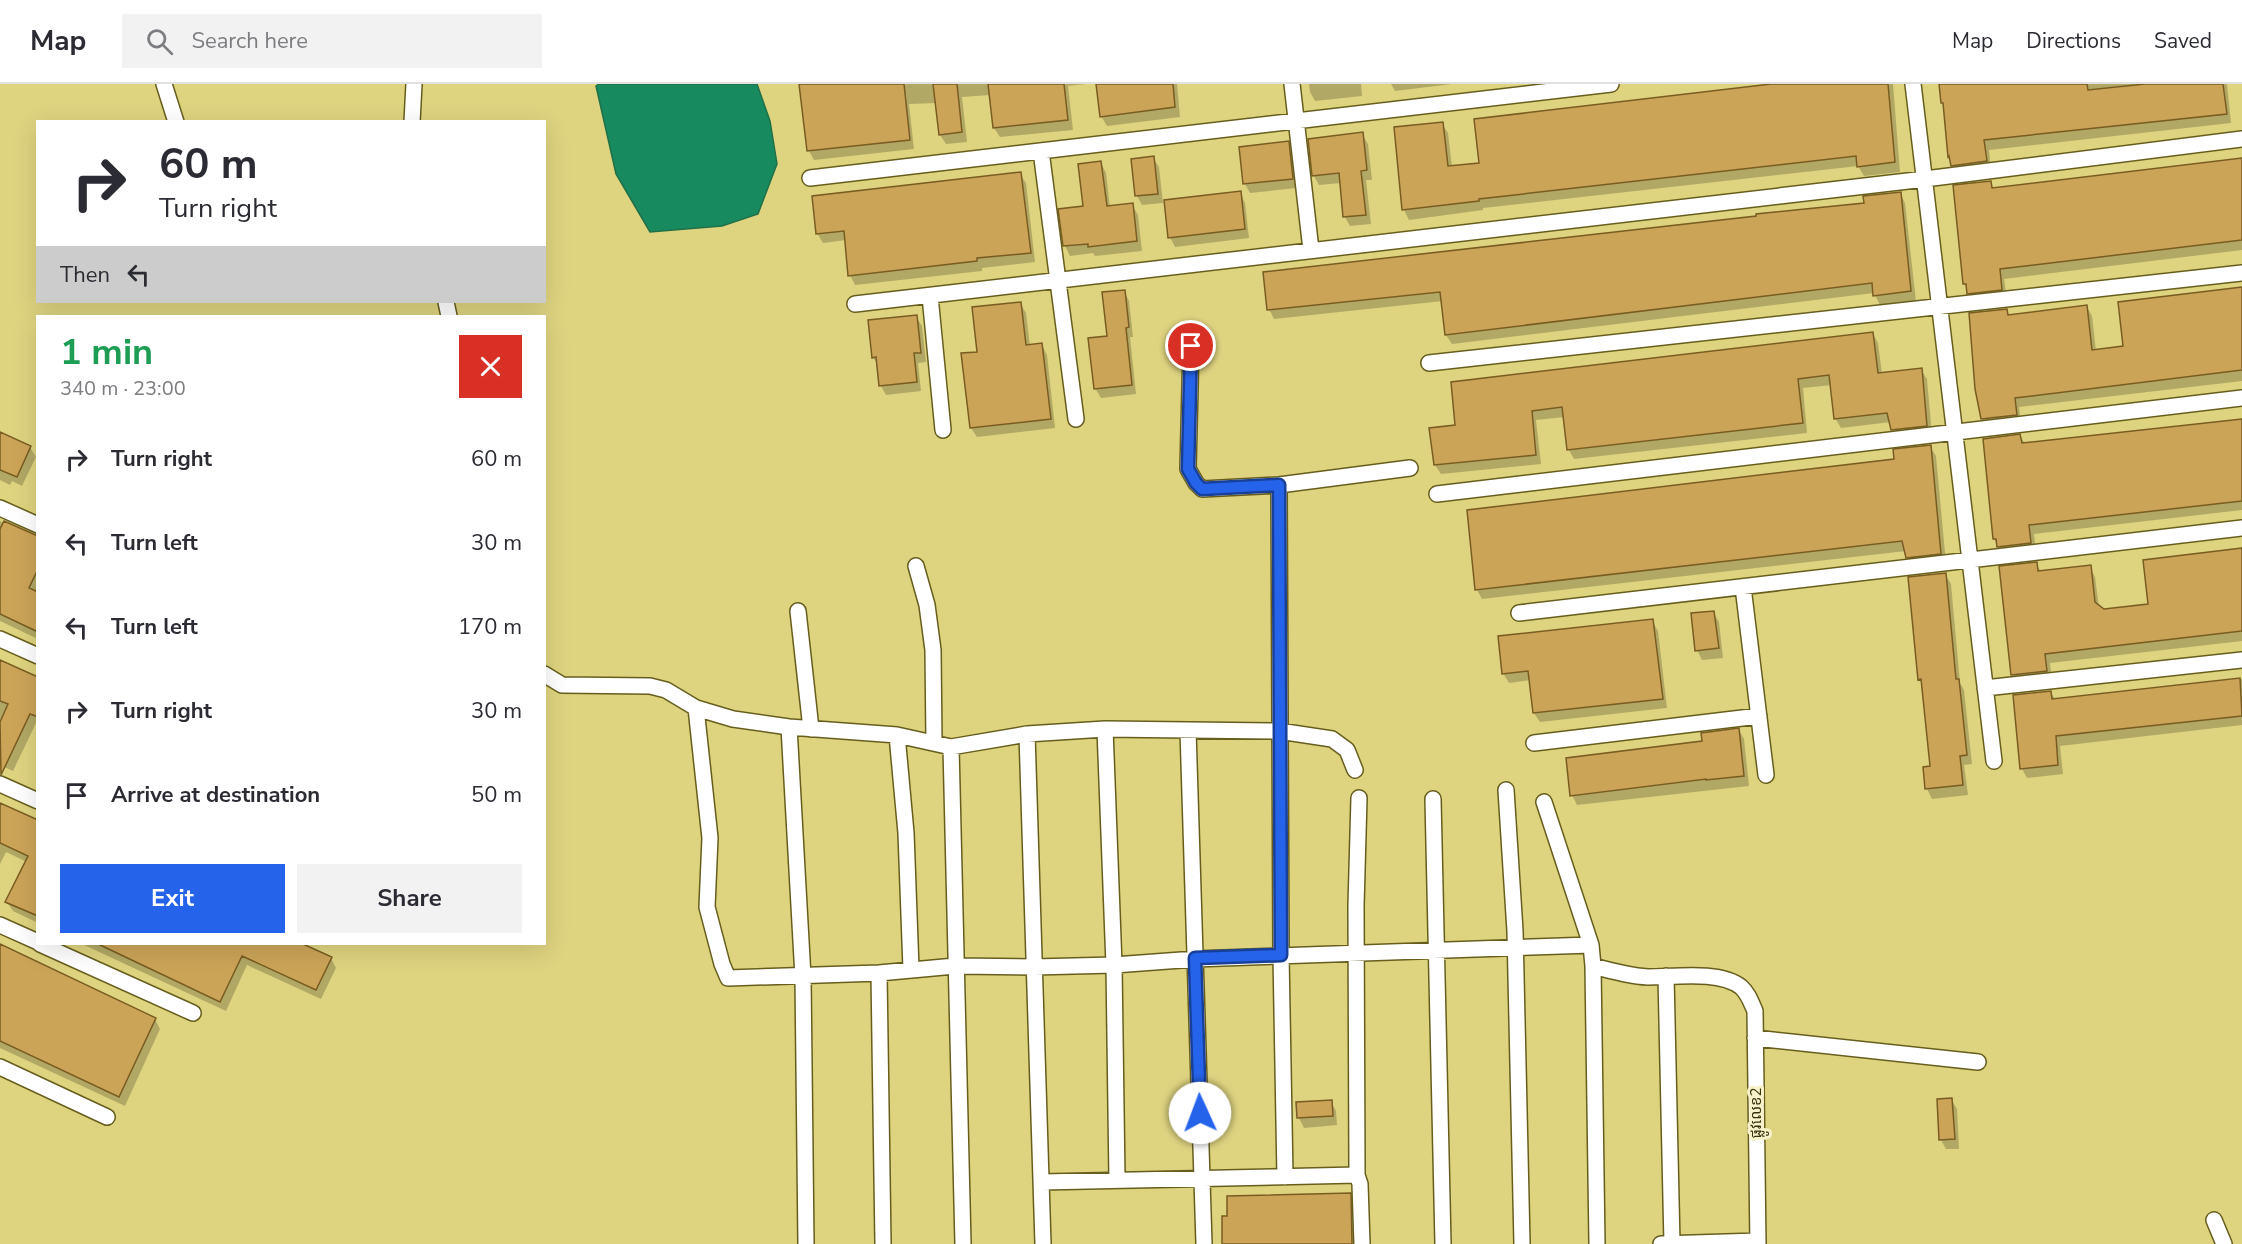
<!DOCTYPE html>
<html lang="en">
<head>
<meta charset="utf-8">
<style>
	:root { --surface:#fff; --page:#f2f2f3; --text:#2b2b33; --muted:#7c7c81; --line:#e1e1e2; --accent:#2563eb }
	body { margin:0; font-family:"Nunito Sans","Noto Sans Khmer",sans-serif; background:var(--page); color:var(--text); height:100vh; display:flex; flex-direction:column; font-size:22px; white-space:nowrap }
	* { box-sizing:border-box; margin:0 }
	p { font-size:20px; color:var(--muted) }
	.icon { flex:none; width:33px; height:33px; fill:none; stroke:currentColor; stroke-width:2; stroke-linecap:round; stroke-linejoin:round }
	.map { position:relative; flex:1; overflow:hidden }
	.details { position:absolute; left:36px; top:231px; width:510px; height:630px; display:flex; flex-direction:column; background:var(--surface); border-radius:0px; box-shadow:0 6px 24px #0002 }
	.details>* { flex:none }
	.banner { position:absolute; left:36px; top:36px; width:510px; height:183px; border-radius:0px; box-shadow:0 6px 24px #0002; background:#fff; color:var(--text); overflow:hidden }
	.pin { position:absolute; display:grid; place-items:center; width:51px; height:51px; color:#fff; margin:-26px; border:3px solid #fff; border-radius:50%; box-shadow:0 2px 6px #0007 }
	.me { position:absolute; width:66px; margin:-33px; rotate:358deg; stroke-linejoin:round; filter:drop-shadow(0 0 4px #0008) }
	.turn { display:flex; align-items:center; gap:21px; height:126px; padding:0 24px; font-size:27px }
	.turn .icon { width:78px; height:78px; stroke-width:2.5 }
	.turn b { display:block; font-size:42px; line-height:51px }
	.then { display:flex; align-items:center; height:57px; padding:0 24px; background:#0003; gap:12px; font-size:22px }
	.round { display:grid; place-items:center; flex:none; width:63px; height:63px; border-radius:0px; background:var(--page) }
	.summary { display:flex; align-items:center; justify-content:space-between; height:102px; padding:0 24px }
	h1 { font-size:36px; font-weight:700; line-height:45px; color:#1e9e55 }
	.cta { display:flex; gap:12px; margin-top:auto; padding:12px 24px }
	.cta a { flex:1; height:69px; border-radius:0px; background:var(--accent); color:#fff; font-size:24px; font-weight:700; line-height:69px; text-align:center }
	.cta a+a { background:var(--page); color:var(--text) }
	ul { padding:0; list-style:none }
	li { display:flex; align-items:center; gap:18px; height:84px; padding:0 24px }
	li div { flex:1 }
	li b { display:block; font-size:22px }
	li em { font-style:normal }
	header { display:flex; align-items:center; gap:36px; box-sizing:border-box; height:84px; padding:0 30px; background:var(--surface); border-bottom:2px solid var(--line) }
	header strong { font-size:28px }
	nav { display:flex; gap:33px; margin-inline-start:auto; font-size:21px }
	.search { width:420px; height:54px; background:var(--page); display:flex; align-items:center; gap:15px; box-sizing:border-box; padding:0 21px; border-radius:0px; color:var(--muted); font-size:22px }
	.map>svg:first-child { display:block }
	.water { fill:#178a5f; stroke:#217047; stroke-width:1.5 }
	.shadow { fill:#0003 }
	.building { fill:#cca458; stroke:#795c21; stroke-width:1.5 }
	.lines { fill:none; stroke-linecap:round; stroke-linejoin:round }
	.street-casing { stroke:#675e1e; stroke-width:18 }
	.street { stroke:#fff; stroke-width:15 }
	.route-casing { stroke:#184099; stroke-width:15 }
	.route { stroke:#2563eb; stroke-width:10 }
	.labels { text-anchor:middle; stroke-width:6; stroke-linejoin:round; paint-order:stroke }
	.street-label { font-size:15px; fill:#37320e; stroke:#f7f2ca }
</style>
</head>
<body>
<header>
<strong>Map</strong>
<div class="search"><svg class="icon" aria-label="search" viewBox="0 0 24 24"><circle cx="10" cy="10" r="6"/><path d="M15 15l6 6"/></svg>Search here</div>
<nav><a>Map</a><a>Directions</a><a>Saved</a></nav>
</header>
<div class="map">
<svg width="2242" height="1160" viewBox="0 0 2242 1160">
	<rect width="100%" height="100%" fill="#ded37f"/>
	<path class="water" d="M599,0H757L770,37L777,80L758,130L722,142L650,148L616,90L596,2Z"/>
	<path class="shadow" d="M801,0H1086L1068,2L1073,46L1000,53L994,44L990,11L962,13L967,58L946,60L940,51L937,19L909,20L914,65L814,76L809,67Z
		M1098,0H1177L1180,33L1107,42L1101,32Z
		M1309,0H1361L1362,12L1315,17L1310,8Z
		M1391,0H1452L1395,7Z
		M1780,0H1893L1900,88L1864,92L1858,82L1483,124V126L1409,136L1404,126L1395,45L1442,40L1448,49L1452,83L1480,80Z
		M1941,0H2227L2231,39L1989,66L1991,87L1958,91L1952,81Z
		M1362,50L1368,60L1372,96H1366L1371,140L1350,142L1345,133L1341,99L1319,101L1314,92Z
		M1288,59L1293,68L1297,104L1250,109L1245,100Z
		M1153,74L1159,83L1163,119L1142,121L1137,112Z
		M2242,76V166L2004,195L2007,215L1974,219L1968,209L1964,199L1990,98L1994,105Z
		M1101,79L1106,89L1110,124L1132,121L1138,131L1142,167L1095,172L1093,169L1070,172L1065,162L1060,126L1085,123Z
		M1020,90L1026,99L1035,178L982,184V187L855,201L850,191L846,156L823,159L817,149Z
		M1240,109L1245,119L1249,154L1175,163L1170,153Z
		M1900,109L1905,119L1916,217L1880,221L1874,209L1452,260L1446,251L1443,217L1274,235L1269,225L1865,120Z
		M2242,205V297L2019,323L2021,340L1988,345L1982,335L2006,226L2010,232L2087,223L2092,232L2096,267L2124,264Z
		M1124,207L1129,217L1133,253H1130L1136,310L1101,314L1095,304Z
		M1020,219L1026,229L1030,262L1042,261L1047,271L1055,344L977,353L971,344Z
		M916,233L922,242L926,278L918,279L921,307L886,311L881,302L879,283L873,273Z
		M1873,250L1878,259L1882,290L1921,286L1927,295L1932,351L1898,355L1891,338L1841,344L1835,334L1832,301L1803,304L1807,349L1574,375L1569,366L1565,333L1536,336L1541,380L1441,390L1435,381L1457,342Z
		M2242,336V426L2034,450L2036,468L2004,472L1994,455L2020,352L2025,360Z
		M0,350L30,363L36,373L22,402L12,397L10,401L0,396Z
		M1930,363L1936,372L1946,479L1913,483L1906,467L1482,515L1477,506L1896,376Z
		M0,437L38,454L36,509H38V555L0,537Z
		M2242,465V557L2050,579L2052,597L2018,601L2012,591L2001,484L2036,480L2041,488L2090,483L2095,493L2099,523L2103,527L2149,522Z
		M1945,490L1951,500L1960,599L1964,606L1972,680L1964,681L1968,711L1932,715L1927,705L1924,684L1932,683L1923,601L1920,595Z
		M1713,528L1719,538L1723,574L1702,576L1697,566Z
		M1652,537L1658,547L1667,624L1540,638L1534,629L1531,596L1509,599L1503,589Z
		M0,577L38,595V640L36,639L13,687L0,681Z
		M2242,595V641L2060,662L2063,690L2027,694L2022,685L2050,608L2056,616Z
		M1739,646L1744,655L1749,702L1577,721L1572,711Z
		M0,721L38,738V839L13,827L7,818L27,778L6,768L0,780Z
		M82,860H299L331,874L336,884L321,915L247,881L226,927Z
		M0,862L155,935L160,945L125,1022L0,964Z
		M1951,1015L1957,1025L1959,1065H1946L1941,1056Z
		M1331,1018L1336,1027L1337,1041L1304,1044L1299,1034L1298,1020Z
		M1350,1111L1361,1130L1362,1160H1224Z"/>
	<path class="building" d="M799,0H904L910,56L807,67Z
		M933,0H957L962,48L939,51Z
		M988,0H1064L1068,36L993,44Z
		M1096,0H1173L1175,23L1100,33Z
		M1771,0H1888L1895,78L1857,83L1856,72L1479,115V117L1402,126L1394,43L1443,38L1448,82L1479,79L1474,35Z
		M1939,0H2087L2088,6L2145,0H2223L2227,30L1984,56L1987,77L1951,82L1949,72L1948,73L1943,19H1941Z
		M1363,48L1367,86L1361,87L1366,131L1343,133L1339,89L1312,92L1308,55Z
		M1289,57L1293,95L1243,100L1239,63Z
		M1154,72L1158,110L1135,112L1131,75Z
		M2242,74V156L2000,185L2002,206L1967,210L1966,200H1963L1953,101L1991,97L1992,104Z
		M1101,77L1107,122L1133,119L1137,157L1088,163V160L1063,162L1058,125L1083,122L1078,80Z
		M1021,88L1031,169L977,174V177L848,192L844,147L816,150L812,112Z
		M1241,107L1245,145L1168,154L1164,116Z
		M1901,108L1911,207L1873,212L1872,199L1445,251L1440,208L1267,226L1263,188L1756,132V130L1864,119L1863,112Z
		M2242,203V286L2015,314L2017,331L1981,335L1975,305L1969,229L2007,225L2008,231L2087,221L2092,266L2123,262L2118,218Z
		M1125,206L1129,243L1126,244L1132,301L1094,305L1088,254L1107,252L1102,208Z
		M1021,218L1026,261L1042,259L1051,335L970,344L961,269L977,268L972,223Z
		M917,231L921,269H914L917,298L879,302L876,273L872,274L868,236Z
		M1873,248L1878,289L1922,284L1927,342L1891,346L1887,329L1834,335L1829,291L1798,295L1803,339L1567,366L1562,323L1532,327L1536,371L1434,381L1429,344L1455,341L1451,298Z
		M2242,335V417L2029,441L2031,459L1997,463L1996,455H1993L1983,355L2020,350L2022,359Z
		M0,348L31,362L17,393L0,386Z
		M1931,361L1941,470L1906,474L1902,457L1475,506L1467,426L1894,375L1893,365Z
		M4,437L38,452V485L29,504L38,508V548L0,530V445Z
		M2242,464V547L2045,570L2047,587L2011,591L1999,482L2037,478L2038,487L2091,481L2095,518L2104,525L2148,520L2143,476Z
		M1946,489L1956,595H1959L1967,671L1960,672L1963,701L1925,705L1923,683L1930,682L1921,595L1918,596L1908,493Z
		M1714,527L1719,564L1695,567L1691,529Z
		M1653,535L1663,615L1533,629L1528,587L1502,590L1498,552Z
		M0,576L38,593V633L30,630L1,691L0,638L8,620L0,617Z
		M2240,594L2242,632L2056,652L2058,681L2020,685L2013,611L2051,607L2052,615Z
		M1739,644L1744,692L1706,696V695L1570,712L1566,674L1702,657L1701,649Z
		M0,719L38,736V832L5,818L28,772L0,759Z
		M0,860L156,934L119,1013L0,957Z
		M98,860H303L332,873L316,906L242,872L220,918Z
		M1952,1014L1955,1055L1939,1056L1937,1015Z
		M1332,1016L1333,1032L1297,1034L1296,1018Z
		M1351,1109L1352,1160H1222V1132H1227V1112Z"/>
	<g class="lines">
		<g class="street-casing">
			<path id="street" d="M164,0L176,38
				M1292,0L1311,166
				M1913,0L1994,677
				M412,38L414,0
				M1041,67L1076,335
				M810,94L1611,0
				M930,212L943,346
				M446,218L449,232
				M855,220L1925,95L2242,55
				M1191,262L1188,385L1196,399L1202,405L1279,401L1410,384
				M1429,279L2242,189
				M1279,401L1281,871L1285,1093
				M1437,410L2242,314
				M0,424L38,441
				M916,482L927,521L933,566L934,659
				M1743,503L1766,691
				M798,527L811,645
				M1519,529L2242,444
				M0,555L38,572
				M544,590L562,601L650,602L666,606L696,624L733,635L789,643L897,651L951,663L1027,650L1105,645L1279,647L1332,655L1347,666L1355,686
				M1985,604L2242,576
				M696,624L710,754L707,823L722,880L728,894L879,889L955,882L1034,883L1114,881L1195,875L1591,861
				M789,643L803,893L806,1160
				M1105,645L1114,881L1117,1096
				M1188,646L1204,1160
				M1027,650L1043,1160
				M897,651L906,749L911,885
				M1534,659L1759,632
				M951,663L963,1160
				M0,700L38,717
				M1506,706L1515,847L1522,1160
				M1359,714L1356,822L1357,1091L1360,1100L1362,1160
				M1433,715L1443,1160
				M1544,718L1591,861L1593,882L1597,1160
				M0,841L38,858
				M40,860L193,929
				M1593,882C1611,887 1630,892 1648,893C1674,893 1720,886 1741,903C1748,909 1751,918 1755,927L1758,1160
				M879,889L883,1160
				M1666,892L1672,1160
				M1755,954L1978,978
				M0,983L107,1033
				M1042,1098L1357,1091
				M2214,1136L2224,1160
				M1661,1160L1758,1157"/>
		</g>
		<use href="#street" class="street"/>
	</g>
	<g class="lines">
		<g class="route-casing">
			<path id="route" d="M1191,262L1188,385L1196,399L1202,405L1279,401L1281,871L1195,874L1200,1029"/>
		</g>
		<use href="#route" class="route"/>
	</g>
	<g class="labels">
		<g class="street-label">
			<text transform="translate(1756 1029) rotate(-90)" y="5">ផ្លូវលេខ2</text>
		</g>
	</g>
</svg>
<div class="pin" style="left:1191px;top:262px;background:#d93025"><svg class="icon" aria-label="arrive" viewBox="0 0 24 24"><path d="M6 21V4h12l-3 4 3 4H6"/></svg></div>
<svg class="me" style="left:1200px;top:1029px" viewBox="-20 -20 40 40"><circle r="19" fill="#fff"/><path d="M0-13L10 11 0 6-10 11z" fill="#2563eb"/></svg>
<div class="banner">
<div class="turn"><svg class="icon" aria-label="right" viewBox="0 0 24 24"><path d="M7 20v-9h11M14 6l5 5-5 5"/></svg><div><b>60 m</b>Turn right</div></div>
<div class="then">Then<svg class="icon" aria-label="left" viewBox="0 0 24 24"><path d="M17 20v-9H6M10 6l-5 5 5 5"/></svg></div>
</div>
<section class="details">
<div class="summary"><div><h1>1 min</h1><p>340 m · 23:00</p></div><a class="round" style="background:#d93025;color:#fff"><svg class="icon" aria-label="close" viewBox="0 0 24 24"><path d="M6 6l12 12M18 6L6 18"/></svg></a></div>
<ul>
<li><svg class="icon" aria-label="right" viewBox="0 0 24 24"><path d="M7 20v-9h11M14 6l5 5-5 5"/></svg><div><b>Turn right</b></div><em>60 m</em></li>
<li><svg class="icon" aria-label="left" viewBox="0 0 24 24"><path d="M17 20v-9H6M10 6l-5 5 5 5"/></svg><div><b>Turn left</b></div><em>30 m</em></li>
<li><svg class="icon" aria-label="left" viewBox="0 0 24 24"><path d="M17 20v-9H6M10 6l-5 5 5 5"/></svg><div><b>Turn left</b></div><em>170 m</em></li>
<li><svg class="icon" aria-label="right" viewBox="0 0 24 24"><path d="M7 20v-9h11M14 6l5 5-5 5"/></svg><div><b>Turn right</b></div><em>30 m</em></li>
<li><svg class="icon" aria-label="arrive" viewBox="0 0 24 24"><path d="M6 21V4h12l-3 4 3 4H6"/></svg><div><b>Arrive at destination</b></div><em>50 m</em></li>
</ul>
<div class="cta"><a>Exit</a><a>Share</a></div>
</section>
</div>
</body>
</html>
